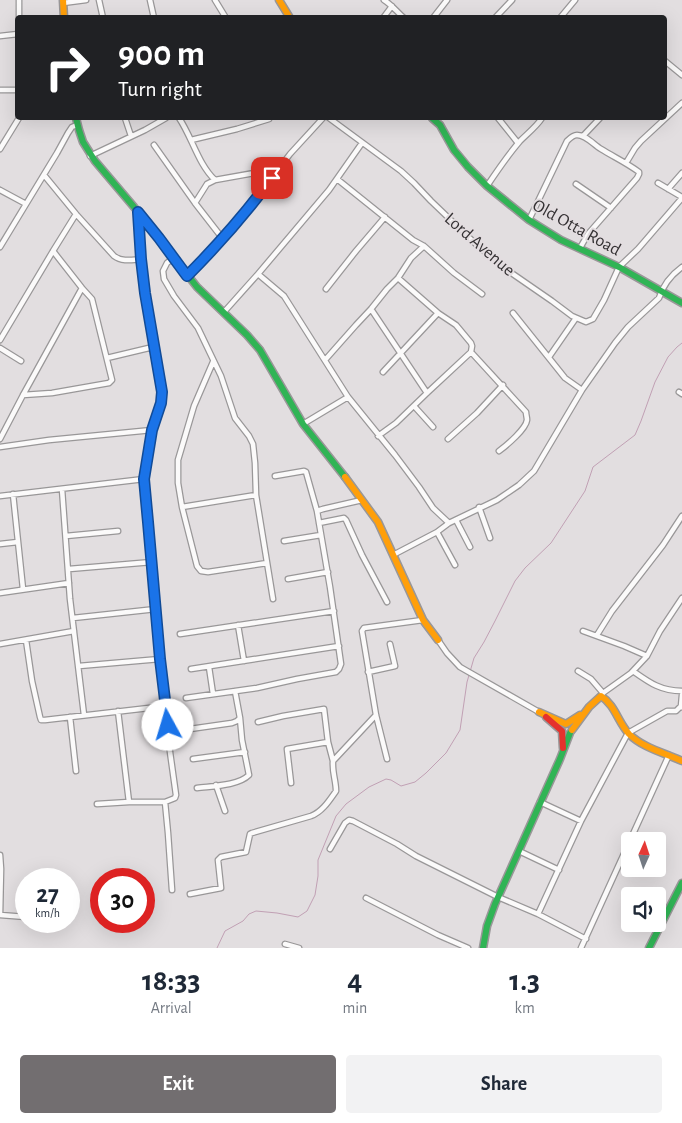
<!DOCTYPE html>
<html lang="en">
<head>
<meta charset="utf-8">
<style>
	:root { --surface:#fff; --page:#f2f2f3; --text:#1f2937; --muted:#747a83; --accent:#726e70 }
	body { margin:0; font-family:"Alegreya Sans",sans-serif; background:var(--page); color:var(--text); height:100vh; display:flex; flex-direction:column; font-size:19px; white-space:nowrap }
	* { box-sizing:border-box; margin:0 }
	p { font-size:16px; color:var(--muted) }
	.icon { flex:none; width:28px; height:28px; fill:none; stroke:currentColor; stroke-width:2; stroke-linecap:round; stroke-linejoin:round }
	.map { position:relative; height:948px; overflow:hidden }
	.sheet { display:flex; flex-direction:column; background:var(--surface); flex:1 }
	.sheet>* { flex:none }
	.banner { position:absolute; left:15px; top:15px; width:652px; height:105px; border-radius:5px; box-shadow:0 5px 20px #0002; background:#202124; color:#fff; overflow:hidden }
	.needle { width:32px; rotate:3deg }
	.fabs { position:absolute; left:621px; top:832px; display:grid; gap:10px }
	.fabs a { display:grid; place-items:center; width:45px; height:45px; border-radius:5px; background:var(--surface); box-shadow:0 5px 20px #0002; font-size:25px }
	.speed { position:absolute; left:15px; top:868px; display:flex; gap:10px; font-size:25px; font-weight:700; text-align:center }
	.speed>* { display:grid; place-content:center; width:65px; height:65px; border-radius:50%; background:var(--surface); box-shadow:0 5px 20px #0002; line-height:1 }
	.speed small { font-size:12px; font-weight:400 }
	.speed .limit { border:8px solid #d22; background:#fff; color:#111 }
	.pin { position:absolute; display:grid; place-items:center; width:42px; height:42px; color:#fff; margin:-21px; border-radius:10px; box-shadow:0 2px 8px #0006 }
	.me { position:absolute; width:55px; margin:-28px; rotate:354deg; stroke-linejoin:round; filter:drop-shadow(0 0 4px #0008) }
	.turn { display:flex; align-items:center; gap:18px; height:105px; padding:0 20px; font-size:22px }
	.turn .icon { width:65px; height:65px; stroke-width:2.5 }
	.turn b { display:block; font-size:35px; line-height:42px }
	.eta { display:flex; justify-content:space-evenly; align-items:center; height:85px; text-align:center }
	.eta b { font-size:30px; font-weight:700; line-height:35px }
	.button { display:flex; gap:10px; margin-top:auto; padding:10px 20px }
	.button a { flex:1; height:58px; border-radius:5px; background:var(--accent); color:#fff; font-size:20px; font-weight:700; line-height:58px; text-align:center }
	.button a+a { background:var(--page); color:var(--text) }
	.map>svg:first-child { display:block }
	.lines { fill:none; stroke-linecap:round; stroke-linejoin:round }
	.stream { stroke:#c1a0b4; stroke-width:1 }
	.street-casing { stroke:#999798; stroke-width:7 }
	.fast-casing { stroke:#999798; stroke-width:9 }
	.slow-casing { stroke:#999798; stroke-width:9 }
	.jam-casing { stroke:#999798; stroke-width:9 }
	.street { stroke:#fbfafa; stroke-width:4.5 }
	.fast { stroke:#30b455; stroke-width:6 }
	.slow { stroke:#ff9f0a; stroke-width:6 }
	.jam { stroke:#e5322d; stroke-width:6 }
	.route-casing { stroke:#114b97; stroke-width:12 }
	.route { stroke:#1a73e8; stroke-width:9 }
	.labels { text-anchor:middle; stroke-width:4; stroke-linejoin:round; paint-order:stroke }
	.street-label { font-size:18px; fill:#353234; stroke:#e3dde0 }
</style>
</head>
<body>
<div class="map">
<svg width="682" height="948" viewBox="0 0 682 948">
	<rect width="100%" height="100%" fill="#e2dee0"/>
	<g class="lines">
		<path class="stream" d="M217,948L225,931L243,921L249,914L256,911L277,913L298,917L307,911L315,895L318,876V860L336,816L346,804L369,787L386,779L391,780L401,786L415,782L426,773L446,753L460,730L467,682L474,658L484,642L495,621L515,581L525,568L551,543L585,491L593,467L635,435L641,421L655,382L668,357L677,347L682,343"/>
		<g class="street-casing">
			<path id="street" d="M99,0L103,18
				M150,0L154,18
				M215,0L226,18
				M384,0C392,5 397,12 404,18
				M63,3L86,0
				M19,18V0
				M383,18L392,6
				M433,18L447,0
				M495,18L512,0
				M560,18L575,0
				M0,36L18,34
				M665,61L682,75
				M0,90H18
				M125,118L131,136
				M179,118C192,137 198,164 215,180L271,170L280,167
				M329,118L401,171L414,183L431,201L479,247L510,272L552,301L572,316L586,322L593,319L604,300L619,267L638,249L682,198
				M498,118L518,143
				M583,136L600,118
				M191,140L237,129L269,119
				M154,145L195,203L223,239
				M0,149L19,118
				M90,156L145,130L166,118
				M626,163L635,148L641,141L682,103
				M44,175L76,214L114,256C122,262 131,260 141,259
				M337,179L413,240L424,246L454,273L482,294
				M658,183L682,197
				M576,184L611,208
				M487,186C497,171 508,155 520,141C527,134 537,126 542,118
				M668,189L682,173
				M0,190L26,204
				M195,203L207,184L215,180
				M529,220L567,141C570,138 573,135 577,135C586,135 594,145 601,149C614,157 627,163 639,172V174L637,178L588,234L580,248
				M0,247L57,153L68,133L72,127L77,125
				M173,258L167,263L163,271L164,279L174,296L198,328L221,376L235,418L249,436L253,444L255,463L256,495L182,507
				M258,274L284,296L348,397L395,455L419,487L433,508L449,523
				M187,276L219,244L244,215L290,154L323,118
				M398,278L438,313L456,325L471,343L472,346L471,352L526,412C526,415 527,417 527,420C526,429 507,445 499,451
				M326,289L356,251L385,217
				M371,309L427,393
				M224,312L258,274L329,190L362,143
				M513,313L565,378L582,390
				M0,340L53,251L76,214
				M0,348L21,361
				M549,357L576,318
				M107,358L153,347
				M325,360L356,325L371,309L387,289L398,278L411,258L424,246
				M213,362L194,406L178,460V483L182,507L197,566L201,571L208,572L267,563
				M383,372L438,313
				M679,392L682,394
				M23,395L52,393L109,383L112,380L92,299L82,288L53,251
				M414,406L433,427
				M303,424L348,397
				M378,436L396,423L427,393L471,352
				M0,439L23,395L82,288
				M448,439L477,413L503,385
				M0,447L49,440L152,430
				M275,476L304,471L306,472L317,511
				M62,489L70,599L84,715
				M13,494L23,589
				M256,495L273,599
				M0,496L144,479
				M479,507L490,538
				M456,520L470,547
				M319,523L344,518L346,520L362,555L387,602
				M437,532L455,565
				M66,536L118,531
				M284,541L321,535
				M0,544L18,542
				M393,555L437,532L449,523L497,500L519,485L534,471L582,390L615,343L628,327L659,298C663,285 671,275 682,267
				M69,569L152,562
				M288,579L328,572
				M0,593L69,583
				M73,618L156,609
				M238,625L244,661
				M583,631L624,646L647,656
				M180,634L334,611
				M597,635L612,611L663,545L682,516
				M26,640L32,681L40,717L41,720H45L166,706
				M438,640L447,653L460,667L539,712
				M0,644L74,631
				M79,666L160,659
				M209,667L213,694
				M191,669L339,646
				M578,671L591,679L603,693
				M633,671C650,683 661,691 682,691
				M368,672L395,666L390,644
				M601,696L603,693L631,673L647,656L660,631L682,598
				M186,698L257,688L297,679L336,672L339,669L341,664L330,587L317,511L323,509L362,500
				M681,706L682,695
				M118,711L129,802
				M70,717L76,771
				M258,722L283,716L324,709L328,742L333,761
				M190,729L232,723L237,721L240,718L235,691
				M193,759L245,752
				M387,759L376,715L362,631L364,628L423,620
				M291,783L287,749L328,742
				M216,785L225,811
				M197,788C212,786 238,786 249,775L242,740L240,718
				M165,802L168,833L172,890
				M540,802L581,821
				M97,804L129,802H165L175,798L176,795L170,752L160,659L149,523L144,479L152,430L161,403L162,392L153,347L145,293L141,259L138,212
				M330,849L345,823L349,820L353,821L397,844L416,856L498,897L538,914L586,939
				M519,851L559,870
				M0,855L1,869L0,915
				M190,894L221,888L218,860L221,857L246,852L250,834L252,833L311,816C322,812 329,801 336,791C336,781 332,772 333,761L376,715
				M366,898L438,935L468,948
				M538,914L581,821L628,733L667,711H676L681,706L682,707
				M0,915L26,917
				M51,921L61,923
				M285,944L299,948
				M581,948L669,755"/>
		</g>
		<g class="fast-casing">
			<path id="fast" d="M76,118L79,130L83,142L95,161L134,207L197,287L247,335L260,350L303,424L345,477
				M432,118L440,125L454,150L468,167L487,186L529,220L561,240L619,267L682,303
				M483,948L487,926L495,904L560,759L570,733
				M649,948L682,883"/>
		</g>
		<g class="slow-casing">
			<path id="slow" d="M63,0L64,18
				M279,0L290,18
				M345,477L378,522L423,620L438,640
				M539,712L566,724L580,715
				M572,730L589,707L601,696C615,705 618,722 629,734C643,748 665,753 682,761"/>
		</g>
		<g class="jam-casing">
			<path id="jam" d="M546,717L562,731L563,748"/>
		</g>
		<use href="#street" class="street"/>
		<use href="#fast" class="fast"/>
		<use href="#slow" class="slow"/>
		<use href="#jam" class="jam"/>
	</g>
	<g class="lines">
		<g class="route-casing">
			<path id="route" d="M168,725L160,659L148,522L144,479L152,430L161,403L162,392L145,293L141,259L138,212L159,238L187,276C218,245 246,213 272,178"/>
		</g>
		<use href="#route" class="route"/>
	</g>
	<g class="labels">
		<g class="street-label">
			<text transform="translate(577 227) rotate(29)" y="6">Old Otta Road</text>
			<text transform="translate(480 244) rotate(41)" y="6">Lord Avenue</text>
		</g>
	</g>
</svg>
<div class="fabs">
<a><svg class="needle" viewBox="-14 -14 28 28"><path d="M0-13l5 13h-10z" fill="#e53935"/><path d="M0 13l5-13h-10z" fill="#747a83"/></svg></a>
<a><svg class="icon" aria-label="sound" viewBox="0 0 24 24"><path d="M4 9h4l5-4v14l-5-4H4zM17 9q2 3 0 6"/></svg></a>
</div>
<div class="speed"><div>27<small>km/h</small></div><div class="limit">30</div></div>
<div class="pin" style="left:272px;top:178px;background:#d93025"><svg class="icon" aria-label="arrive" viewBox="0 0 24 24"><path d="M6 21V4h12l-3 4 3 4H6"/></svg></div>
<svg class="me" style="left:168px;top:725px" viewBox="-20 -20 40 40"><circle r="19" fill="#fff"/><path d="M0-13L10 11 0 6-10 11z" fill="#1a73e8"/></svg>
<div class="banner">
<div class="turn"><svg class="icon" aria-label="right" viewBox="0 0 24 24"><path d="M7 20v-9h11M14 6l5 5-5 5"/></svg><div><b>900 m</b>Turn right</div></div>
</div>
</div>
<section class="sheet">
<div class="eta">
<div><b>18:33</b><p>Arrival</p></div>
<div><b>4</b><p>min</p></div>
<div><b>1.3</b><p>km</p></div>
</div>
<div class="button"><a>Exit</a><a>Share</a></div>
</section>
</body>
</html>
